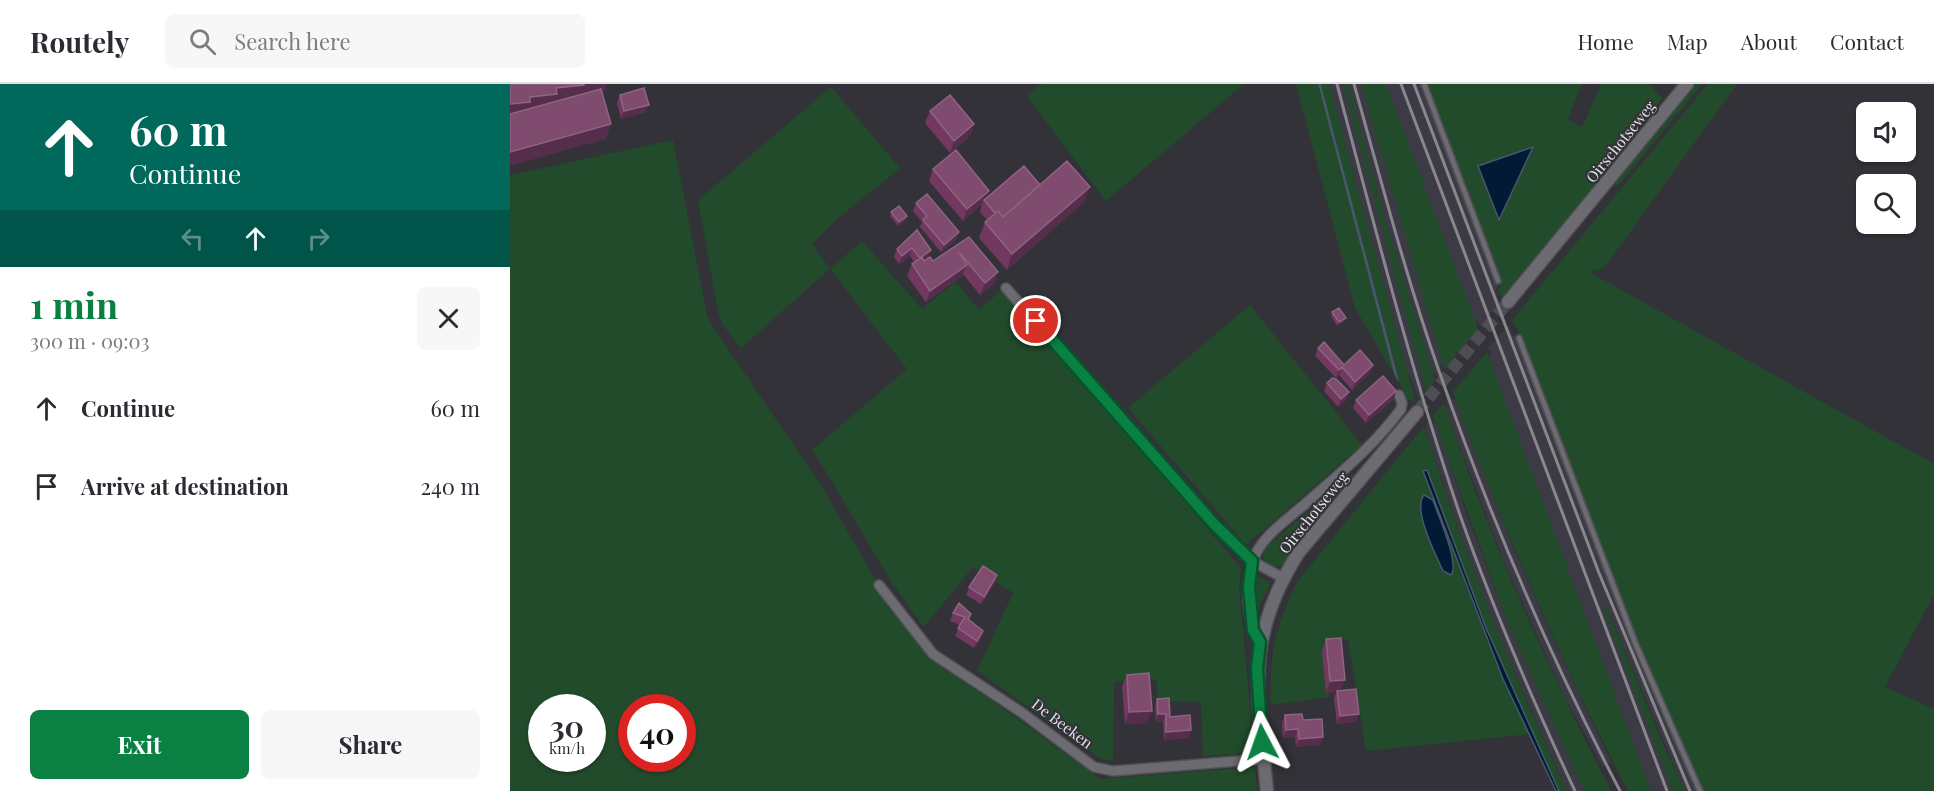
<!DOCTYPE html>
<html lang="en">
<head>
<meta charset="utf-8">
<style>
	:root { --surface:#fff; --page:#f7f7f7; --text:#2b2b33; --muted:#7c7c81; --line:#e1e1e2; --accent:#0b8043 }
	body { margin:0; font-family:"Playfair Display",serif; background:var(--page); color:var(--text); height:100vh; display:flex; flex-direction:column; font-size:22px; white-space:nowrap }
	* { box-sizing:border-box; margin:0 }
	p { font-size:20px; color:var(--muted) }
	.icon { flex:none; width:33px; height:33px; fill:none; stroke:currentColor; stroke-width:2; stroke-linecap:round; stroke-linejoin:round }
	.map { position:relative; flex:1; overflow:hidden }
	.side { display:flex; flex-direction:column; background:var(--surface); width:510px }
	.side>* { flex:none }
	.guide { background:#00695c; color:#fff; overflow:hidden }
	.fabs { position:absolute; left:1346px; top:18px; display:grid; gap:12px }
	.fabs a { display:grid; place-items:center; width:60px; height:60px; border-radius:9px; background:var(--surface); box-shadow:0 2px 4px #0004; font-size:30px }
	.speed { position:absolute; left:18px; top:610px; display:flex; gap:12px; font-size:30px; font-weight:700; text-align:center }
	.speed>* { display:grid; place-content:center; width:78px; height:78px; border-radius:50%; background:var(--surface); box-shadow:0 2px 4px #0004; line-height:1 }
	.speed small { font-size:15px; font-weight:400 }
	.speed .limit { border:9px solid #d22; background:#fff; color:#111 }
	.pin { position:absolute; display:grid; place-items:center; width:51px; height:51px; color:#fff; margin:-26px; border:3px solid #fff; border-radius:50%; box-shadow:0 2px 6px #0007 }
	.me { position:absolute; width:66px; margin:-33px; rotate:356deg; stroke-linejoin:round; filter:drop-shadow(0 0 4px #0008) }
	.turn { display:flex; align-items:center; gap:21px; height:126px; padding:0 30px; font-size:27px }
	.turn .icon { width:78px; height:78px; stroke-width:2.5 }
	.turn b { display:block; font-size:42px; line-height:51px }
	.lanes { display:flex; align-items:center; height:57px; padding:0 30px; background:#0003; justify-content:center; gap:30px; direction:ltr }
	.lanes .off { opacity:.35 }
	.round { display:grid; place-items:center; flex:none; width:63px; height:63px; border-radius:9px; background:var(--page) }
	.head { display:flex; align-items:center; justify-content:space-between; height:102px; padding:0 30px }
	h1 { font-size:36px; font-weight:700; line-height:45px; color:var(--accent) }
	.cta { display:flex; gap:12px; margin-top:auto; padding:12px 30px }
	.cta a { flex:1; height:69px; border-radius:9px; background:var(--accent); color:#fff; font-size:24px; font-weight:700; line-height:69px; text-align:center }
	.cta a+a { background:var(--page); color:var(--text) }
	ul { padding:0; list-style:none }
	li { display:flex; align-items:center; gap:18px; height:78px; padding:0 30px }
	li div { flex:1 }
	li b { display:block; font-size:22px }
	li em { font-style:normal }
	header { display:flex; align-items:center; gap:36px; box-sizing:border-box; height:84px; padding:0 30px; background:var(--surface); border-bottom:2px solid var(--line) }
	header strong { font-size:28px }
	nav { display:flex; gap:33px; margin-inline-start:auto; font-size:21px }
	.search { width:420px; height:54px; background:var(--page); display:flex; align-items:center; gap:15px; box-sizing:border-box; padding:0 21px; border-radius:9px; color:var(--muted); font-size:22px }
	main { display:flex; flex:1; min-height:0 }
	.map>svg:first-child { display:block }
	.built { fill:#3c3a45 }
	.green { fill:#224b2b; fill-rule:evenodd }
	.water { fill:#031a36; stroke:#47576c; stroke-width:1.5 }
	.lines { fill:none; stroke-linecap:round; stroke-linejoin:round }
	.tertiary-tunnel { stroke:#4e4d53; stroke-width:12; stroke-dasharray:12 6; stroke-linecap:butt }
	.service-casing { stroke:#504f54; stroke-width:8 }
	.minor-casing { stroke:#504f54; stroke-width:12 }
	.tertiary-casing { stroke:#504f54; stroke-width:15 }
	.service { stroke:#6c6b71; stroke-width:4.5 }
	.minor { stroke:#6c6b71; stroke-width:9 }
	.tertiary { stroke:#6c6b71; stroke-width:12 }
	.rail { stroke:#88878c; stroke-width:3 }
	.wall { fill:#733860 }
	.shaded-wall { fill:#542e4a }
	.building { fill:#7f4b6f; stroke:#8f6382; stroke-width:1.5 }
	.route-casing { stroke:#07532c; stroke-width:15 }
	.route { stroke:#0b8043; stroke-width:10 }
	.labels { text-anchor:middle; stroke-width:4.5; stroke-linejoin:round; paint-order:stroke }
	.street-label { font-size:15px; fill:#e6e5e9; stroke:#333238 }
</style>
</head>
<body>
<header>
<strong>Routely</strong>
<div class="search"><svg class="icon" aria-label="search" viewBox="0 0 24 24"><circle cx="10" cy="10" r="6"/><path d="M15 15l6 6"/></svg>Search here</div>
<nav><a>Home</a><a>Map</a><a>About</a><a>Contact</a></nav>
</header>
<main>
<section class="side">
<div class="guide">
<div class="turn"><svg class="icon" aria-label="ahead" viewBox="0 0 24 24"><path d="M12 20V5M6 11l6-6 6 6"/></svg><div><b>60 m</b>Continue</div></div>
<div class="lanes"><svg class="icon off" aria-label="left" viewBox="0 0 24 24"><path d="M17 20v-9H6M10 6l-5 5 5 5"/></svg><svg class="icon" aria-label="ahead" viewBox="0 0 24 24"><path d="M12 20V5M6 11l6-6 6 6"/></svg><svg class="icon off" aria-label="right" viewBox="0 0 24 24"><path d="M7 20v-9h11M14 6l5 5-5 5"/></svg></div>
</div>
<div class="head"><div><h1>1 min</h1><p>300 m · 09:03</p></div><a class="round"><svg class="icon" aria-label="close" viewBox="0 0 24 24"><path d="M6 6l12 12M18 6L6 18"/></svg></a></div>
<ul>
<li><svg class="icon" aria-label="ahead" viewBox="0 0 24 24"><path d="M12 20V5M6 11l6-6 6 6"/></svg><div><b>Continue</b></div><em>60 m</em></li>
<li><svg class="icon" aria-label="arrive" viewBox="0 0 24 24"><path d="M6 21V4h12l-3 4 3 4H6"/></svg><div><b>Arrive at destination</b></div><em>240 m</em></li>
</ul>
<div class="cta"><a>Exit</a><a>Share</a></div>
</section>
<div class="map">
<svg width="1424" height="707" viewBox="0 0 1424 707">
	<rect width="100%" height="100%" fill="#333238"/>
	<path class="built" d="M819,0H912L988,204L985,206L990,218L970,242L968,237L966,238L968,246L935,284L930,280L932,287L927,293L923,289L925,297L916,307L912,302L914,309L909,315L896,283Z
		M999,241L1003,252H1005L1125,562L1188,707H1175L1097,524L1094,525L1163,707H1141L978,273L981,272L978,264Z
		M940,310L942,316L945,315L1006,470L1043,554L1101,678L1093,683L1055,614L993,475L935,324L938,323L935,316Z
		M922,334L923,339L926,338L957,431L996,534L1074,707H1057L984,541L945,435L916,347V340Z"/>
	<path class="green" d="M531,0H734L596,117L517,12Z
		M786,0H809L885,290L889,295L810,0H819L906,319L895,315L892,311L895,309L845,224Z
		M833,0H838L873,128L925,295L916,307Z
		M851,0H876L968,244L934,285Z
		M916,0H1072L1058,35L1072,44L1091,0H1139L1152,14L1094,92L992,216L988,205L992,201Z
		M1183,0H1192L1108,102L1104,99Z
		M1198,0H1227L1094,184L1079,188L1424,380V510L1375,603L1424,625V707H1192L1128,561L1010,250L1002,236Z
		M321,3L390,84L326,136L302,160L320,185L352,157L412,225L445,198L469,225L493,205L731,484L729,503L744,669L693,672L691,617H648L646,595L604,598L603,677L591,675L467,587L503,509L463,483L414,543C370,488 341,424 302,366L397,285L320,185L231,264L213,241L208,228L188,116Z
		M163,56L197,231L201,240L311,401L366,497L377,521L421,576L487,620L590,695L745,683L747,707H0V91ZM32,624H82V675H32ZM122,624H172V675H122Z
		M740,221L852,361L736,461L618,324Z
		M977,268L1141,707H1118C1053,582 996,449 945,315L943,308Z
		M934,319C978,452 1038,585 1101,707H1074L996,534L925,338L923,332Z
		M914,342C953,468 1002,588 1057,707H1049L976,544L916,386L913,387L993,595L1020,650L856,667L838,556L815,558L819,613L761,621C759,570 765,544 787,498Z
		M847,386L774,481L765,483L754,476L752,467Z
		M743,491L759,497L760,501L745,531L740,502Z
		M1097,524L1152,658L1175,707H1163L1093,525Z"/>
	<path class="water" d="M809,0H810L888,296L885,290Z
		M1023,63L989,136L968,82Z
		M917,386L976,544L1049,707H1046L993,595L913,387Z
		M914,411L923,416C928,431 950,480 941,491L933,487C926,471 902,425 914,411Z"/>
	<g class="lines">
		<path class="tertiary-tunnel" d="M907,328L998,218"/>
		<g class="service-casing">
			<path id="service" d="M914,0L988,197
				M1009,254L1126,561L1190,707"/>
		</g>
		<g class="minor-casing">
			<path id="minor" d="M496,204L704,440L742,477L773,494
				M369,501L423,570L511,628L584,683L603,687L754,675L763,671
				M750,558C735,534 733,488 749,464C760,447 780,433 795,420C829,390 864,362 891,325L892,319L889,311"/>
		</g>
		<g class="tertiary-casing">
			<path id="tertiary" d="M998,218L1177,0
				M757,707C748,611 733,555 789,468L907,328"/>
		</g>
		<use href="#service" class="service"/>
		<use href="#minor" class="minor"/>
		<use href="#tertiary" class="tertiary"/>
		<path class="rail" d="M827,0C865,144 902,290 950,431C983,525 1023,617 1065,707
			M844,0C871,96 896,193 929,287C979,431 1039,571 1110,707
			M891,0L1157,707
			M904,0L1089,489L1180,707"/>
	</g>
	<path class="wall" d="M110,11L136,28L111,35L107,19Z
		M420,27L464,40L460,52L440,69L415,39Z
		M423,85L476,114L530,101L574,118L497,186L469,154L475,138L477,136L470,128L472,120L453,137L419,97Z
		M406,119L449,148L446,156L431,168L410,143L412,138L403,127Z
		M381,128L396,136L388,142L380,132Z
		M407,146L419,173L423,177L459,153L484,200L470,211L453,190L452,192L416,218L397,192L402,180L404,178L400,172L389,180L384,173L387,165Z
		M822,228L834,238L827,242L821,232Z
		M808,264L834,281H863L860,289L842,306L829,291L826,294L805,272Z
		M817,299L839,308L836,316L828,323L814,307Z
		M884,315L856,339L843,324L846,316Z
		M485,499L471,520L456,511L459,503Z
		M443,529L461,530L459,536L473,547L471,555L464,564L445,552L450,541L440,537Z
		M816,555L831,607L846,638L827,640L824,615L826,608L816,609L812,567Z
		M617,591L637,639L615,640L612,602Z
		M647,615L660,633L681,646L678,654L654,656L653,637L646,638L645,623Z
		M775,631L793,636L810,661L786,663L785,653L773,654L772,639Z"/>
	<path class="shaded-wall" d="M71,0H97L95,7L70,10L68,16L0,35V20L46,4Z
		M139,21L136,28L111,35L114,27Z
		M101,40L96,55L0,82V68Z
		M464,40L460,52L440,69L444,57Z
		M580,103L574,118L497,186L502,170Z
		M479,107L475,117L474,116L472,120L453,137L457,125Z
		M397,132L396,136L388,142L389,138Z
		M449,148L446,156L431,168L434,161Z
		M402,164L400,172L389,180L392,172Z
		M421,166L418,174L407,183L410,175Z
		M457,181L452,192L416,218L420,207Z
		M488,188L484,200L470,211L475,199Z
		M836,234L834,238L827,242L829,238Z
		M863,281L860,289L842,306L845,298Z
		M832,283L829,291L826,294L829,286Z
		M886,307L884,315L856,339L859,331Z
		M839,308L836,316L828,323L831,315Z
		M487,491L485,499L471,520L474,513Z
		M473,547L471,555L464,564L467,557Z
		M835,596L831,607L816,609L820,597Z
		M642,627L637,639L615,640L619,628Z
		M648,630H656L653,637L646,638Z
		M849,630L846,638L827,640L830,632Z
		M788,645L785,653L773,654L776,646Z
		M681,646L678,654L654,656L656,648Z
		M813,653L810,661L786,663L789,655Z"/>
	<path class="building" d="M0,0H74V1L46,4L47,10L20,13V18L0,20Z
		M134,4L139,21L114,27L110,11Z
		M91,5L101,40L0,68V30Z
		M440,11L464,40L444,57L420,27Z
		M446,66L479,107L457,125L423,85Z
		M557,77L580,103L502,170L475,138L488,127L493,133Z
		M514,82L530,101L493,133L488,127L485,129L474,116Z
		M417,110L449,148L434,161L413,136L417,132L406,119Z
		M389,122L397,132L389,138L381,128Z
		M407,146L421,166L410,174L402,164L392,172L387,165Z
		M459,153L488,188L475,199L449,168L457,181L420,207L402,180L412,173L414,177L420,173L423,177Z
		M829,224L836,234L829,238L822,228Z
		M814,258L834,281L850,266L863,281L845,298L832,283L829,286L808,264Z
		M873,292L886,307L859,331L846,316Z
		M822,294L826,295L839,308L831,315L817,299Z
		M473,482L487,491L474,513L459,503Z
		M449,519L461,530L458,535L473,547L467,557L448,544L455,533L443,529Z
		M831,554L835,596L820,597L816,555Z
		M639,589L642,627L619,628L617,591Z
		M846,605L849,630L830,632L827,607Z
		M659,614L660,633L680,631L681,646L656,648V630H648L647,615Z
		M792,630L793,636L812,635L813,653L789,655L788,645L776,646L775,631Z"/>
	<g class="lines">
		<g class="route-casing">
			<path id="route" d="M526,237L704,440L742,477L739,502L743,546L750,558L747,585L752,658"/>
		</g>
		<use href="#route" class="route"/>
	</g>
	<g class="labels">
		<g class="street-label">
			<text transform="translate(1111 58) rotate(-51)" y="5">Oirschotseweg</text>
			<text transform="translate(804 429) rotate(-51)" y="5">Oirschotseweg</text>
			<text transform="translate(552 640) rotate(37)" y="5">De Beeken</text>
		</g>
	</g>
</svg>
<div class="fabs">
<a><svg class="icon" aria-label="sound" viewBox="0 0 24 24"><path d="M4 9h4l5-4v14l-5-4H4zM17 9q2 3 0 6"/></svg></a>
<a><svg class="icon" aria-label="search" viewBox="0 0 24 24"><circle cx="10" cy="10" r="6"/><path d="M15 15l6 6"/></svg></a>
</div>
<div class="speed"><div>30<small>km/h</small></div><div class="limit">40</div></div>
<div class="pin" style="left:526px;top:237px;background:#d93025"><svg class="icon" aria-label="arrive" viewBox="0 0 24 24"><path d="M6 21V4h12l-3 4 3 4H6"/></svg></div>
<svg class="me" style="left:752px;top:658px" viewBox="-20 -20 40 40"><path d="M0-17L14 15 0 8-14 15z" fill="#0b8043" stroke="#fff" stroke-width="4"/></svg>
</div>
</main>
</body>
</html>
